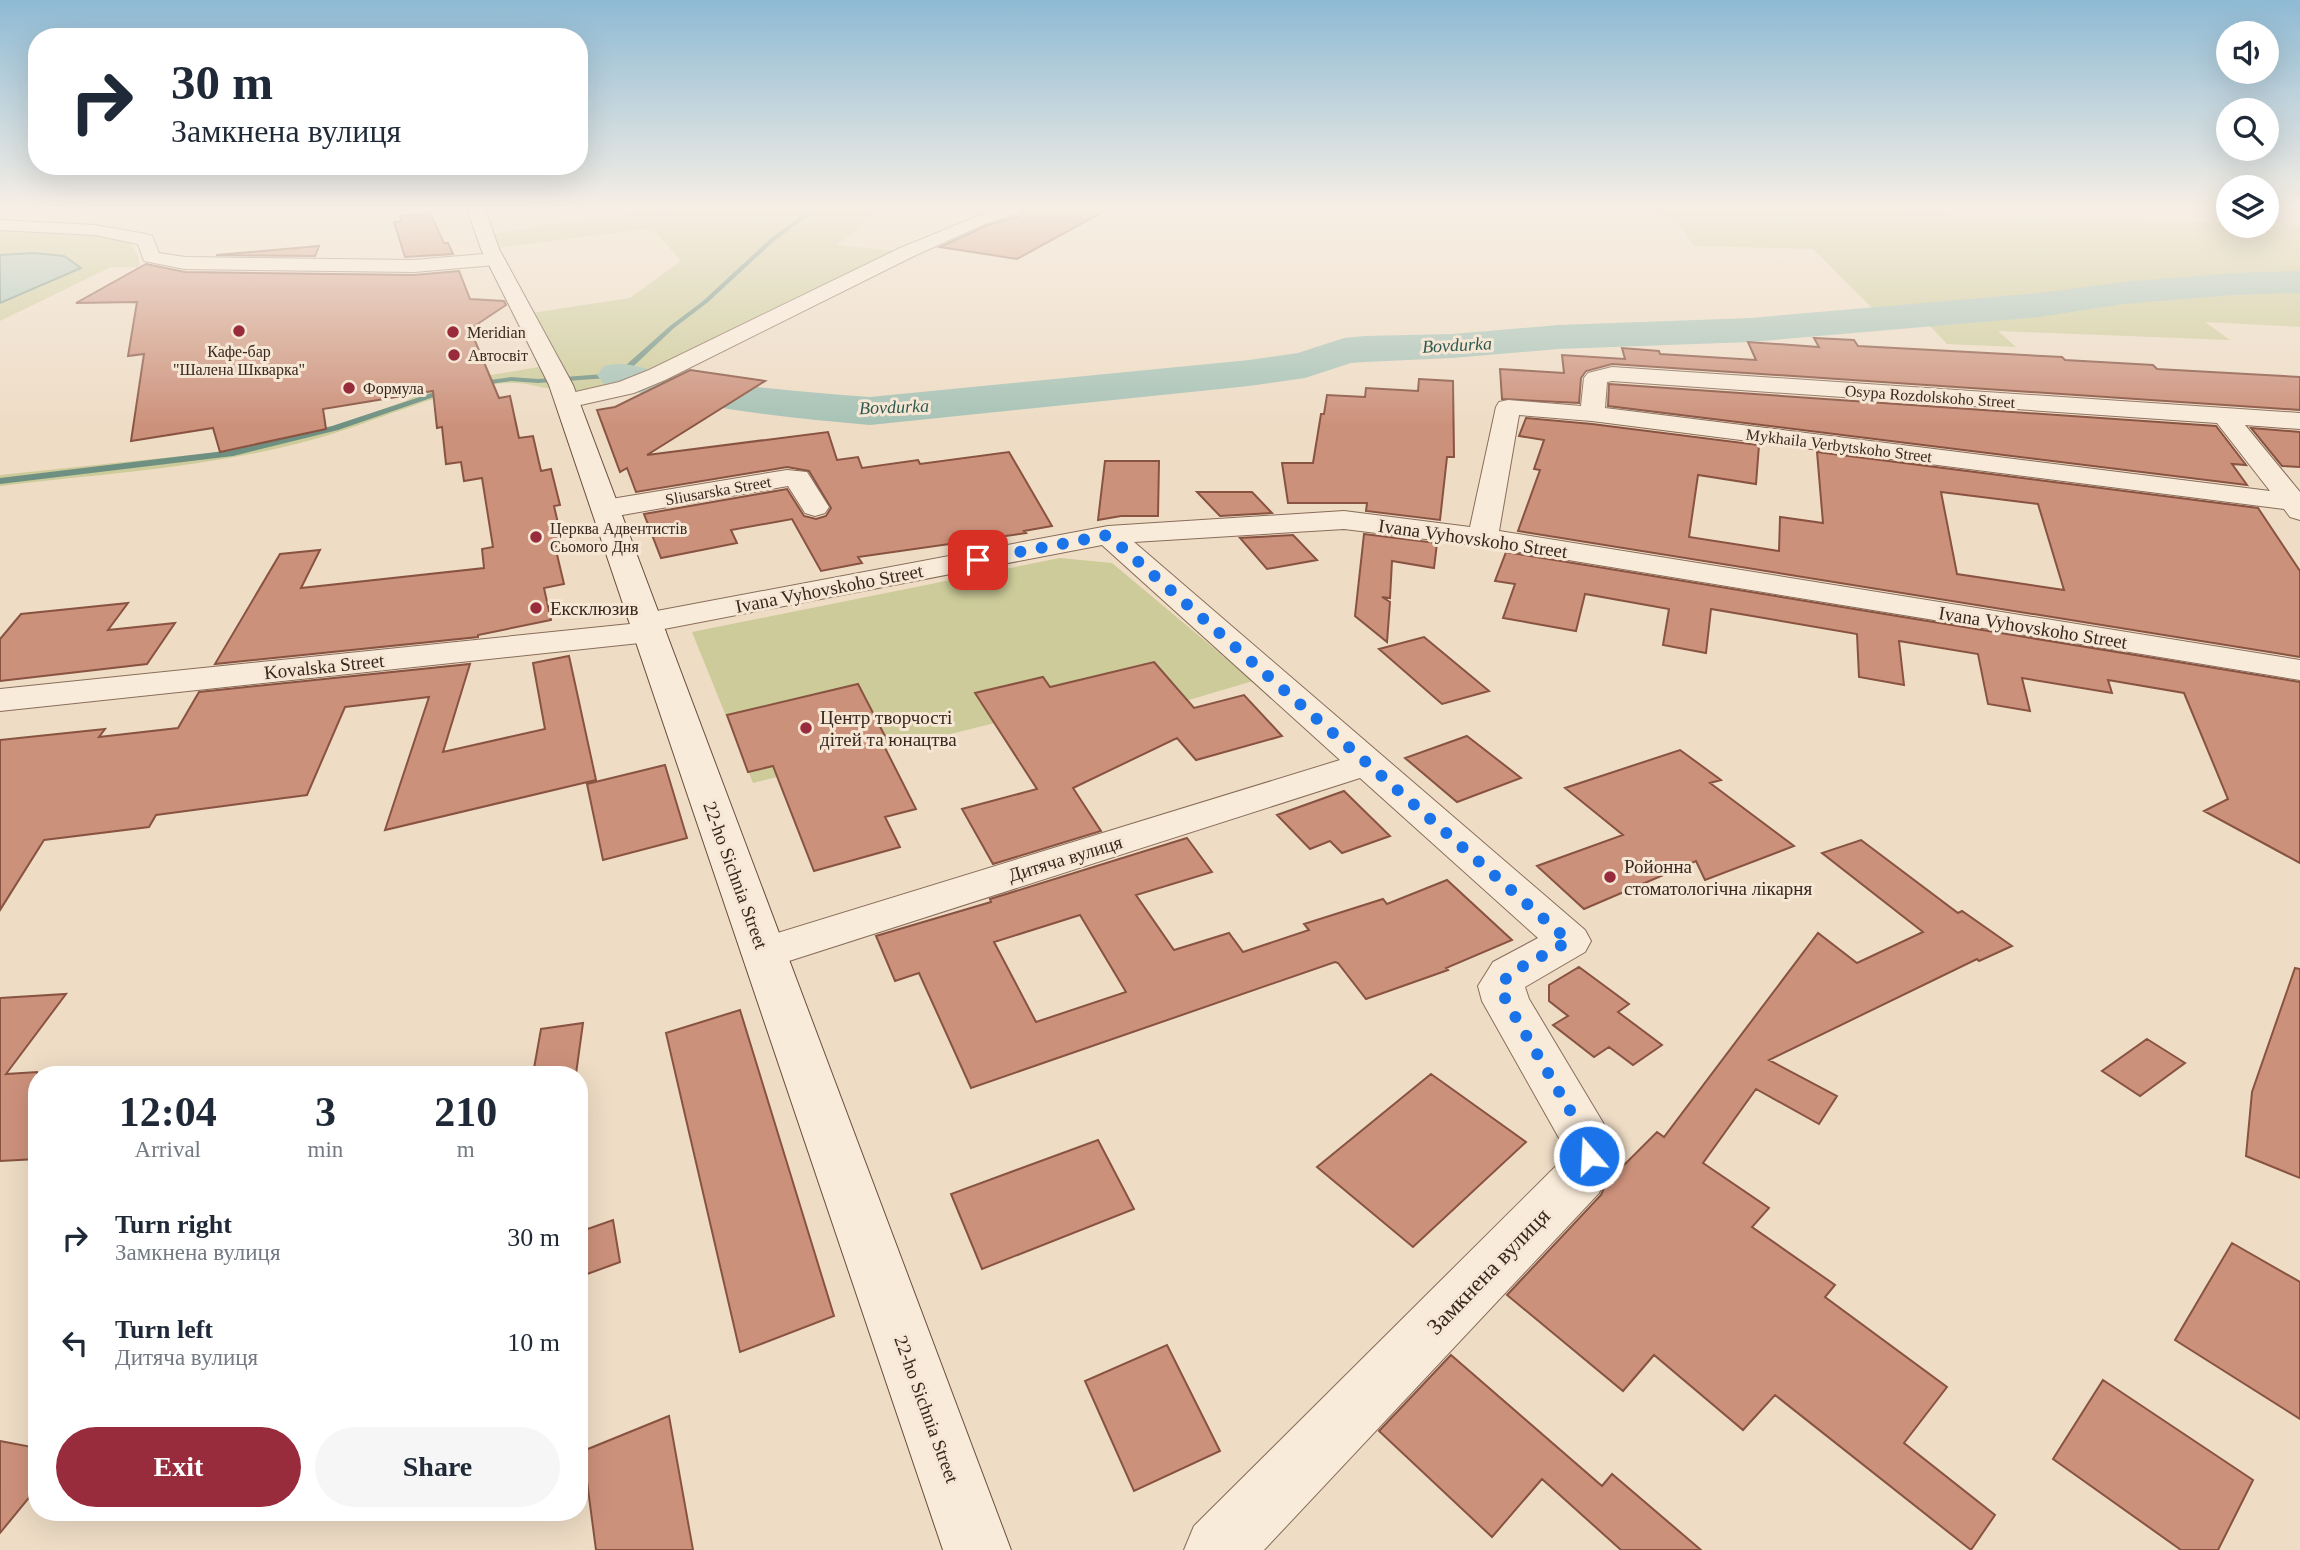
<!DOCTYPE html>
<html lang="en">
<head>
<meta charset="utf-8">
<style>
	:root { --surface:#fff; --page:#f6f6f7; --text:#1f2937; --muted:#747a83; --accent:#982b3c }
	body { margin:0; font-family:Georgia,serif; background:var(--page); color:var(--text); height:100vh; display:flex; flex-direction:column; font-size:26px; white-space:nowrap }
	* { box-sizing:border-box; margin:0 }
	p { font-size:23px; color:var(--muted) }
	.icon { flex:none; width:38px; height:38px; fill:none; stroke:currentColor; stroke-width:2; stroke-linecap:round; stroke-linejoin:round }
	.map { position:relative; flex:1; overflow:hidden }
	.details { position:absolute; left:28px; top:1066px; width:560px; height:455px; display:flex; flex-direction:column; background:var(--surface); border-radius:28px; box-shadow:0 7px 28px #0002 }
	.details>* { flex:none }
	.top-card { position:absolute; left:28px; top:28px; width:560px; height:147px; border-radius:28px; box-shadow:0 7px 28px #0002; background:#fff; color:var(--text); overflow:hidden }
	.buttons { position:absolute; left:2216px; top:21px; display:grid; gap:14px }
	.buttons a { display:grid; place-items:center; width:63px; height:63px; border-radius:50%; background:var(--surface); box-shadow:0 7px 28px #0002; font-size:35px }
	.pin { position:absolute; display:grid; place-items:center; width:60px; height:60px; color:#fff; margin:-30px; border-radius:14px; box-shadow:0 4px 10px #0006 }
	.me { position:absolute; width:77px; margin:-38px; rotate:341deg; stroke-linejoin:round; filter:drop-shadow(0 0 5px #0008) }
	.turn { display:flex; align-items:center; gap:24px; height:147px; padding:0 28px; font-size:32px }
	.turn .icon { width:91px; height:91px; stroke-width:2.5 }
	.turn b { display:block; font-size:49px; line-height:60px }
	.eta { display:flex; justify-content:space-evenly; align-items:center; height:119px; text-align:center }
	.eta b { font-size:42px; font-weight:700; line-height:49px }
	.action { display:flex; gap:14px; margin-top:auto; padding:14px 28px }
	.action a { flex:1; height:80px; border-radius:42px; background:var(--accent); color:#fff; font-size:28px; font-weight:700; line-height:80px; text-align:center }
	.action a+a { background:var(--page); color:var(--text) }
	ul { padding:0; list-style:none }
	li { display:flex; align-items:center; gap:21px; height:105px; padding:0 28px }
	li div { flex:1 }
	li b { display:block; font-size:26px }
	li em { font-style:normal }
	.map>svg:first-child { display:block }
	.green { fill:#cccb99 }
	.water { fill:#a7c2b6; stroke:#6d9082; stroke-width:2 }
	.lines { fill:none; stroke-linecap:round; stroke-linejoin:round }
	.stream { fill:#6d9082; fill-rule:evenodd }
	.river { fill:#a7c2b6; fill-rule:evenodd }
	.building { fill:#cc917b; stroke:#885341; stroke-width:2; fill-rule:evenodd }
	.lane-casing { stroke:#896d5b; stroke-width:1 }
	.street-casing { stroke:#896d5b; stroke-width:2 }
	.secondary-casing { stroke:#6b4e3e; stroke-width:2 }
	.lane { fill:#f9ebd9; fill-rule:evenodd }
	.street { fill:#f9ebd9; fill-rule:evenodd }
	.secondary { fill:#f9ebd9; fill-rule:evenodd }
	.route { stroke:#1a73e8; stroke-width:12; stroke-dasharray:0 21.6 }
	.poi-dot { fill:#982b3c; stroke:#f6e7d5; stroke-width:2.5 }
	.labels { text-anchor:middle; stroke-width:6; stroke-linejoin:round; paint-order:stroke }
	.far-poi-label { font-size:16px; fill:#39281f; stroke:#f6e7d5; text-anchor:start }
	.far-street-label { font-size:16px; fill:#39281f; stroke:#f6e7d5 }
	.far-water-label { font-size:18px; font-style:italic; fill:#2e5950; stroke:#f6e7d5 }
	.street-label { font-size:19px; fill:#39281f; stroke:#f6e7d5 }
	.poi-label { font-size:19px; fill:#39281f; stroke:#f6e7d5; text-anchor:start }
	.near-street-label { font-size:23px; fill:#39281f; stroke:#f6e7d5 }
</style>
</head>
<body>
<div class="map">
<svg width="2300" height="1550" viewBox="0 0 2300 1550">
	<rect width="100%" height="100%" fill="#eedcc5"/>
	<path class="green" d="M656,209L662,213L680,209H880L837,245L907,252L665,371L567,401L562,388C550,390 542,387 531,385C517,382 502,383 488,385C423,397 364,427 300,443C203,468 100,474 0,486V475L220,452L327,429L406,401L426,389L450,382L550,365L525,314L630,298L681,261L652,228L490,249L485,235Z
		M1643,209H1815L2228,223V226L2300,225V276L2216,279L2090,290L2077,293L2242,279L2300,278V327L2205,322L2230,340L1998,331L2016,347L1947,344L1930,326L1860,325L1726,336L1564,341L1457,349L1369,352L1352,354L1310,367L1228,379L964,403L897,413H841L639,385L651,380L812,403L871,408L1247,371L1299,363L1340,349L1362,347L1476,342L1556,335L1718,329L1997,304L1877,313L1813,249L1694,246L1679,224Z
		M0,229L113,236L131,243L139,259V267H111L0,321Z
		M1060,558L1112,563L1253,681L1067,736L1003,721L753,783L692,632Z"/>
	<path class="water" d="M33,253L64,256L81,268L0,303V255Z"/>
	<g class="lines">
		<path class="stream" d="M810,209H817L773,242L707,303L674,328L622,377L538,383L511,381L475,386L471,384L475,382L511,377L538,379L617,373L670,326L703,301L769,240Z
			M444,389L451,391L338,430L233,456L0,484V478L233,450L332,426Z"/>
		<path class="river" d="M2300,271V293L2233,295L2123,304L2039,317L1750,342L1558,349L1452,358L1365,362L1351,363L1305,378L1249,386L870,425C780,417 691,407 604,384L597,375L604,366C627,360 643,369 666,374C733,386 802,392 870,397L1249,360L1298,353L1344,338L1365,336L1452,334L1558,325L1750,318L2039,293L2123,282L2233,273Z"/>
	</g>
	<path class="building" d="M1024,209H1108L1017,259L940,247L988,225L1021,216Z
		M430,213L444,243H448L453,254L405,257L394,222L402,221L400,216Z
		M319,246L315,256L216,255Z
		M146,264L185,272L414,275L459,271L470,299L504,301L506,305L470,329L499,398L510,396L519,438L533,436L541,471L551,469L560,505L554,506L563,545L555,546L564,584L544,588L551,620L478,635V637L215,664L280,554L320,550L301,588L484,568L482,549L493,547L482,478L464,481L461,462L446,464L442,427L437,428L433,391L323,409L326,429L220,452L213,428L131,441L144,354L128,356L137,302L76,303Z
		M1814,338L1854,340L1858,346L2062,357L2065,360L2153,365L2157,369L2300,377V410L1612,364L1586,371L1581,378L1579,403L1502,399L1500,369L1564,373L1562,355L1625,359L1622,348L1659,351L1660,354L1756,360L1748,342L1819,347Z
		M690,370L765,381L647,455L828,432L837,460L858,457L862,468L918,460L920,464L1009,452L1052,526L1024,531L1026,533L858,557L862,563L821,571L792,519L731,530L737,543L661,558L644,514L787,489L804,516L816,519L826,516L831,508L809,471L787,467L636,492L627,468L620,472L597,410L615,407Z
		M1419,379L1453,381L1454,457H1447L1440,520L1366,511L1367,503H1288L1282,463H1313L1321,414H1324L1327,395L1365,397L1366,388L1418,391Z
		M1609,384L2216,426L2246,465L2232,464L2247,485L1608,406Z
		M1526,418L1592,424L1759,445L1756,484L1698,475L1689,537L1779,551L1780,517L1823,523L1817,452L2258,508L2300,571V657L1518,531L1540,470L1534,469L1544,440L1519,436ZM1941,492L2038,504L2064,590L1957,574Z
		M2251,428L2300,432V467L2282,466Z
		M1105,461H1159L1158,516H1121L1098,520Z
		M1197,492H1252L1272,513L1220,516Z
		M1364,534L1437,543L1434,568L1392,561L1390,598L1382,597L1390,602L1387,642L1355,616Z
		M1293,535L1317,560L1267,569L1240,538Z
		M1506,552L2300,682V863L2204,811L2228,799L2184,693L2108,680L2112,693L2022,678L2030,711L1988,704L1978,654L1899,641L1904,685L1859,677L1857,634L1711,609L1706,653L1663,645L1669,609L1585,594L1576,631L1503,618L1515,584L1495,581Z
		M128,603L108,630L175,623L147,664L0,681V639L21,614Z
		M1424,637L1489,691L1442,704L1379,649Z
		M569,656L596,780L385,830L429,697L345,707L307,795L156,815L149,827L44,840L0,910V740L105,729L99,737L178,728L199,692L470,664L443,752L545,729L533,663Z
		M1154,662L1194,708L1244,695L1282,736L1196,760L1177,738L1073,788L1101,831L993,864L962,809L1037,789L975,693L1043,677L1050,687Z
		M858,684L886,738L881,740L916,809L885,817L900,847L814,871L773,766L748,772L727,715Z
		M1467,736L1521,778L1457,802L1405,758Z
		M1680,750L1721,780L1710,783L1794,846L1705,880L1696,861L1584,909L1537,866L1623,835L1565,788Z
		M665,765L687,838L603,860L587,784Z
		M1344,791L1390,836L1342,853L1330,841L1310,849L1277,815Z
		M1187,838L1212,872L1136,895L1174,950L1229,933L1243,952L1309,930L1304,924L1383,899L1387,904L1447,880L1512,940L1446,968L1448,970L1366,999L1338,963L1335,962L971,1088L919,973L895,981L876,936L991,902L990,899ZM1080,915L1126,992L1036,1022L994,942Z
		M1861,840L1958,913L1962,911L2012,946L1979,961L1977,959L1769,1060L1837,1096L1819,1124L1756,1089L1703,1163L1769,1208L1752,1227L1835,1285L1825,1297L1947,1387L1904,1443L1995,1515L1971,1550L1775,1395L1743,1430L1654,1355L1623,1391L1507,1295L1601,1195L1606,1183L1657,1132L1664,1137L1818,933L1857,963L1923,932L1822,853Z
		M1579,967L1629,1004L1618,1012L1662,1045L1633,1065L1609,1047L1594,1057L1553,1025L1568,1016L1549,1001V985Z
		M2295,968L2300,969V1178L2246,1156L2252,1092Z
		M66,994L6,1074L37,1072V1159L0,1161V998Z
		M740,1010L834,1316L740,1352L666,1033Z
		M583,1023L576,1074H533L541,1029Z
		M2147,1039L2185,1063L2140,1096L2102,1071Z
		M1431,1074L1526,1142L1413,1247L1317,1167Z
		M1098,1140L1134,1209L982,1269L951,1194Z
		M613,1220L620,1262L579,1277V1232Z
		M2232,1243L2300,1282V1419L2175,1340Z
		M1167,1345L1220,1451L1134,1491L1085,1381Z
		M1451,1355L1602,1486L1612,1474L1701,1550H1621L1542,1479L1492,1537L1379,1431Z
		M2103,1380L2253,1480L2218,1550H2181L2053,1459Z
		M669,1416L693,1550H596L583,1451Z
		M0,1441L37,1448V1488L0,1533Z"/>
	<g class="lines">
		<g class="lane-casing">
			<path id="lane" d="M2120,209H2208L2203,212H2125Z"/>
		</g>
		<g class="street-casing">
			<path id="street" d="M995,209H1022L1020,213L987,223L914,256L665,380L634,393L567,408L558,406L555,401L558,396L619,382L649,370L900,248Z
				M0,220L95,225L146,234L152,236L159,253L185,257L414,260L495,253L505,259L495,265L414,272L185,269L144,261L138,244L95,235L0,230Z
				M1612,367L2300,413V429L2245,425L2300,492V520L2290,517L2284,509L1592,421L1519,415L1499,531L2300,660V680L1483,546L1344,529L1134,542L1585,930L1591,941L1585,952L1525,987L1529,999L1611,1136L1615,1156L1599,1193L1264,1550H1184L1194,1526L1560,1162L1563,1156L1559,1138L1482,1001L1478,986L1493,962L1538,938L1360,778L764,969L748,964L741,953L748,942L1340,760L1102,545L664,629L666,632L661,639L649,642L0,711V689L630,624L634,616L646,613L1108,526L1344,511L1470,527L1496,407L1499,402L1508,400L1581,406L1584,378L1588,373ZM1612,381L2217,423L2270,491L1605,408L1607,382Z
				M787,470L807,472L829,507L825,513L815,516L805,513L788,486L605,518L595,515L591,509L595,503L605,500Z"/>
		</g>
		<g class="secondary-casing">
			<path id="secondary" d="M467,209H485L499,249L573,385L1011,1550H943L549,385L481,249Z"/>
		</g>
		<use href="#lane" class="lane"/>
		<use href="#street" class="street"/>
		<use href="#secondary" class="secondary"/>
	</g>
	<linearGradient id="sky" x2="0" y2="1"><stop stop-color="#8ebad4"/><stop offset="0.49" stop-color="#f7efe5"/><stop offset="1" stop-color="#f7efe5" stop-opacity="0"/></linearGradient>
	<rect width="2300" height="426" fill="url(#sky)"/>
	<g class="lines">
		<path class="route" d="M978,560L1108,535L1569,941L1509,974L1501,986L1506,1001L1585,1136L1589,1156"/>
	</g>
	<g class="poi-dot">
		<circle cx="239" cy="331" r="7"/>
		<circle cx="453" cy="332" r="7"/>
		<circle cx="454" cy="355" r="7"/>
		<circle cx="349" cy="388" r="7"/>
		<circle cx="536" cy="537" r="7"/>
		<circle cx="536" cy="608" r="7"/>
		<circle cx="806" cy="728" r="7"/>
		<circle cx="1610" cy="877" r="7"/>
	</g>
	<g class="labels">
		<g class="far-poi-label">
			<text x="467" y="338">Meridian</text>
			<text x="239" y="357" text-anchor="middle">Кафе-бар<tspan x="239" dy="18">"Шалена Шкварка"</tspan></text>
			<text x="468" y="361">Автосвіт</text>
			<text x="363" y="394">Формула</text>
			<text x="550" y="534">Церква Адвентистів<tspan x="550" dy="18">Сьомого Дня</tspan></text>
		</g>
		<g class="far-street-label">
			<text transform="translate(1930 396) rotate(4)" y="6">Osypa Rozdolskoho Street</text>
			<text transform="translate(1839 445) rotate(7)" y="6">Mykhaila Verbytskoho Street</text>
			<text transform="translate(718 490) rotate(-10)" y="6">Sliusarska Street</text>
		</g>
		<g class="far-water-label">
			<text transform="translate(1457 345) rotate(-3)" y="6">Bovdurka</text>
			<text transform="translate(894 407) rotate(-2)" y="6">Bovdurka</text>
		</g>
		<g class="street-label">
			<text transform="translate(1473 538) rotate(8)" y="7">Ivana Vyhovskoho Street</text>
			<text transform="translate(829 588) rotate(-11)" y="7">Ivana Vyhovskoho Street</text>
			<text transform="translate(2033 627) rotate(9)" y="7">Ivana Vyhovskoho Street</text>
			<text transform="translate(324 666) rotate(-6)" y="7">Kovalska Street</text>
			<text transform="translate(1065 858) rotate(-17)" y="7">Дитяча вулиця</text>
			<text transform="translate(736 875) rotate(70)" y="7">22-ho Sichnia Street</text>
			<text transform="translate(927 1409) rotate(70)" y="7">22-ho Sichnia Street</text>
		</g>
		<g class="poi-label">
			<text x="550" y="615">Ексклюзив</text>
			<text x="820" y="724">Центр творчості<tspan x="820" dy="22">дітей та юнацтва</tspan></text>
			<text x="1624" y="873">Ройонна<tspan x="1624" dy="22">стоматологічна лікарня</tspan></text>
		</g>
		<g class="near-street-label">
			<text transform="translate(1488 1271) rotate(-46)" y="8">Замкнена вулиця</text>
		</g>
	</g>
</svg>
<div class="buttons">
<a><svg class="icon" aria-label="sound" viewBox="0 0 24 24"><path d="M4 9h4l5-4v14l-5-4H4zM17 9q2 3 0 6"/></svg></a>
<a><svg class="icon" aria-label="search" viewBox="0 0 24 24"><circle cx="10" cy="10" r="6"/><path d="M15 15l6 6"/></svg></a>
<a><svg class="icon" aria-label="layers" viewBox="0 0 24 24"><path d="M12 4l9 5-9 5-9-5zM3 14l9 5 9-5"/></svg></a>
</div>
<div class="pin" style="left:978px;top:560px;background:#d93025"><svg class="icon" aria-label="arrive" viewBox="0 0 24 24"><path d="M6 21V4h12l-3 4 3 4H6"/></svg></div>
<svg class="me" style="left:1589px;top:1156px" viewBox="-20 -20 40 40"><circle r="17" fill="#1a73e8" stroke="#fff" stroke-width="3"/><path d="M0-11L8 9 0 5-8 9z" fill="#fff"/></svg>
<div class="top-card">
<div class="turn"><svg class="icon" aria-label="right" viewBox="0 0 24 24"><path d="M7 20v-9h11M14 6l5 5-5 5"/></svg><div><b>30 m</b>Замкнена вулиця</div></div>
</div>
<section class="details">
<div class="eta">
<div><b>12:04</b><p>Arrival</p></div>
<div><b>3</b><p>min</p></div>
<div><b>210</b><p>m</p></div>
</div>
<ul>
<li><svg class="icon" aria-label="right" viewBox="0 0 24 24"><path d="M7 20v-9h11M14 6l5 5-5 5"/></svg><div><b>Turn right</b><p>Замкнена вулиця</p></div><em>30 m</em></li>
<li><svg class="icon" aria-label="left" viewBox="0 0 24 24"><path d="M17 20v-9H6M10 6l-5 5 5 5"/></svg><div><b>Turn left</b><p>Дитяча вулиця</p></div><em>10 m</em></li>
</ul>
<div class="action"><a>Exit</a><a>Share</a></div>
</section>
</div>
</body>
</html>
